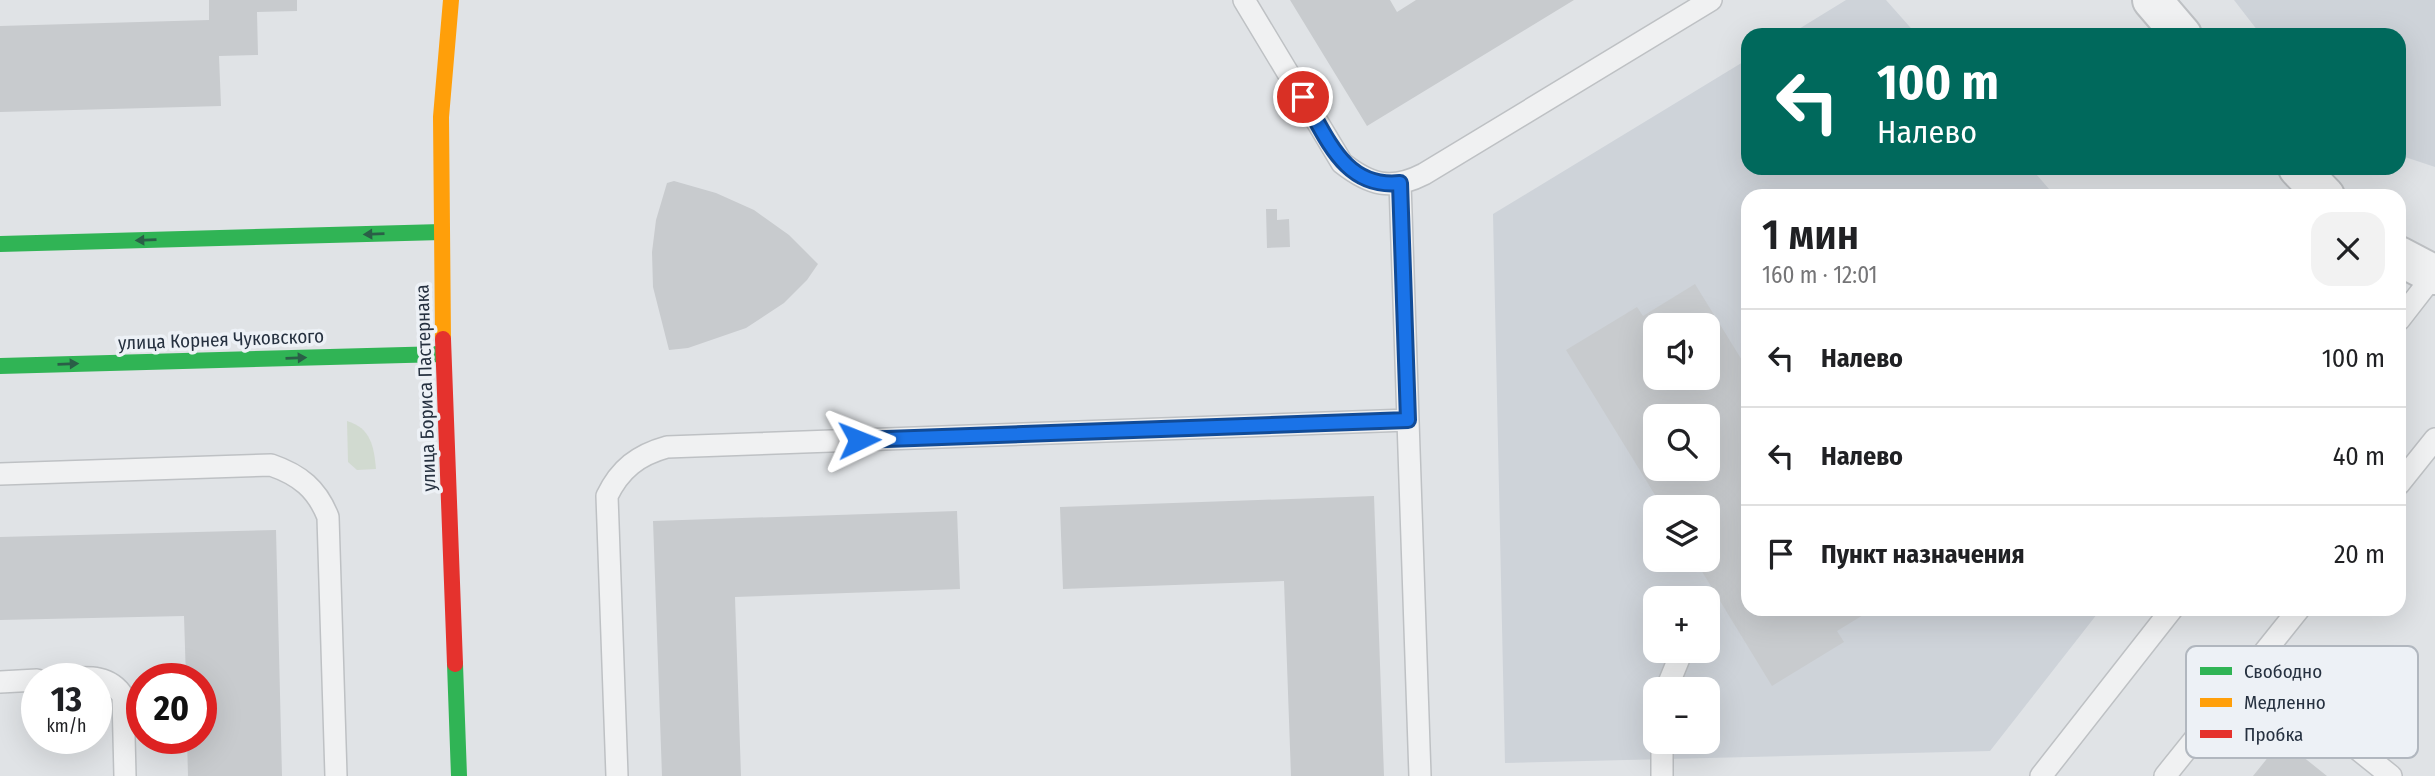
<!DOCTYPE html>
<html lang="ru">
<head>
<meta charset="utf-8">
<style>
	:root { --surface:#fff; --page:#f2f2f2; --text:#202124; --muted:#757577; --line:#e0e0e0 }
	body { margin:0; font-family:"Fira Sans Condensed",sans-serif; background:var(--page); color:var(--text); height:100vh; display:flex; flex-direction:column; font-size:26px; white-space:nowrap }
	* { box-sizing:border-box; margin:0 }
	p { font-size:23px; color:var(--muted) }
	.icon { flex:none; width:38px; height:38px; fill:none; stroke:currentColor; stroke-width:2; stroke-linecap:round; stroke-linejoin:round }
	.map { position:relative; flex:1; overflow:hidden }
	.panel { position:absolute; left:1741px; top:189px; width:665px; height:427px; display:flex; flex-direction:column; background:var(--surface); border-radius:21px; box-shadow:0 7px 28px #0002 }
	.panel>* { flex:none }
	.top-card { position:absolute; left:1741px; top:28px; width:665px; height:147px; border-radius:21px; box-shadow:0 7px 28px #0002; background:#00695c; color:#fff; overflow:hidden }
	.tools { position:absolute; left:1643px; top:313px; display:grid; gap:14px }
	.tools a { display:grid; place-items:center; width:77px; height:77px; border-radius:14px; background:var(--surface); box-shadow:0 7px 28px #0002; font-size:35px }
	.speed { position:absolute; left:21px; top:663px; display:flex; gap:14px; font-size:35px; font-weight:700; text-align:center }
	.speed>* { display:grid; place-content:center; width:91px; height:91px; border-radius:50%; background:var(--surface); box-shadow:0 7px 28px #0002; line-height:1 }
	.speed small { font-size:18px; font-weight:400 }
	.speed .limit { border:10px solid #d22; background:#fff; color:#111 }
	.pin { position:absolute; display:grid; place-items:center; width:60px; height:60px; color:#fff; margin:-30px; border:4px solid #fff; border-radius:50%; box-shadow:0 2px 7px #0007 }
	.me { position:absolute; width:77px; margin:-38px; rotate:88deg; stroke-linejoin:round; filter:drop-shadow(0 0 5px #0008) }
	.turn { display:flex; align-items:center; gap:24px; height:147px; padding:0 21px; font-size:32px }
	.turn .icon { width:91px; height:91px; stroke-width:2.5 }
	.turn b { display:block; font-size:49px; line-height:60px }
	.round { display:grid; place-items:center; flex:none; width:74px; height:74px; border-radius:21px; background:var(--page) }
	.summary { display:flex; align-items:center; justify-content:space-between; height:119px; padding:0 21px }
	h1 { font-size:42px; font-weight:600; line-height:52px }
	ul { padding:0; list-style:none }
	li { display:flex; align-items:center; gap:21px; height:98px; padding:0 21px; border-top:2px solid var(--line) }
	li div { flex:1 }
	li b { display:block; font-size:26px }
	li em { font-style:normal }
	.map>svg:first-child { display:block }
	.built { fill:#ced3d9; fill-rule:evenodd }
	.green { fill:#d1dad0 }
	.building { fill:#c8cbce; fill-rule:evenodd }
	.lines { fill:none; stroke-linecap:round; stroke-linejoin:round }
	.lane-casing { stroke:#bec1c4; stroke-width:24 }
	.street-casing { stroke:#bec1c4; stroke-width:42 }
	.lane { stroke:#f0f1f2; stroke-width:21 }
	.street { stroke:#f0f1f2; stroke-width:38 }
	.fast { stroke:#30b455; stroke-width:16 }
	.slow { stroke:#ff9f0a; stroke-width:16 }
	.jam { stroke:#e5322d; stroke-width:16 }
	.oneway { fill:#2a5f47 }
	.route-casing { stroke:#114b97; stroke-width:18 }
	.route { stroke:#1a73e8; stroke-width:12 }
	.labels { text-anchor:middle; stroke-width:7; stroke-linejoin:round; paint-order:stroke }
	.street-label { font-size:19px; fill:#263140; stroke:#edf1f6 }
	.key { fill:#edf1f6; stroke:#b1b7bf; stroke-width:2 }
	.key-label { font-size:19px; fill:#263140 }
</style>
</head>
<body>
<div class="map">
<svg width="2435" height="776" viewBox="0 0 2435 776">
	<rect width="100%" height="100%" fill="#e0e3e6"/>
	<path class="built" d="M1846,0H1886L1917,35H1789Z
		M2234,0H2435V167L2399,155V35H2261Z
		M1748,59V168H2031L2055,196H1748V609H2101L1990,751L1505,763L1493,214ZM1656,326H1708V378H1656ZM1656,416H1708V469H1656ZM1656,508H1708V560H1656ZM1656,598H1708V651H1656ZM1656,690H1708V742H1656Z"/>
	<path class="green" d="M347,421C371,428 374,447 376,469L357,470L348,462Z"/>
	<path class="building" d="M209,0H297V11L257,12L258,55L219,56L221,106L0,112V26L209,20Z
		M1290,0H1390L1397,12L1416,0H1574L1367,126Z
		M674,181L716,193L754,210L789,235L818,264L807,280L784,303L746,328L688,348L669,350L653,287L652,252L656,220L667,183Z
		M1266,209H1277V220L1289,219L1290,247L1267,248Z
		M1695,284L1748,370V609H1873L1837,631L1844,642L1772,686L1695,560H1708V508H1663L1566,350L1637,307L1643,316ZM1656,326H1708V378H1656ZM1656,416H1708V469H1656Z
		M1374,496L1384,776H1291L1284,581L1063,589L1060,507Z
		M957,511L960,589L735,597L741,776H662L653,521Z
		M276,530L282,776H188L187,738H201V679H186L184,616L0,620V537Z
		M2282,740L2327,776H2253Z"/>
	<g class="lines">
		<g class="lane-casing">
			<path id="lane" d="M1244,0L1342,163C1370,185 1391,191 1424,174L1711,0
				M1400,183L1420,776
				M2399,320L2434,275
				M0,474L271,465C300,475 317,489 328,517L336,776
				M2399,484L2435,439
				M2253,665L2391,776
				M57,679C82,678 108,672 123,696L125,776
				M0,682L37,680
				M1666,690L1682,651
				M1662,742V776
				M617,776L607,496C620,469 638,455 667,447L1408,420
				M2041,776L2172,609
				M2165,776L2299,609"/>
		</g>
		<g class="street-casing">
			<path id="street" d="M2152,0L2182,35
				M2298,168L2325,196
				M2399,256L2435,275"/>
		</g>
		<use href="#lane" class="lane"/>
		<use href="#street" class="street"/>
		<path class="fast" d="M0,244L442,232
			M0,366L443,354
			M455,664L459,776"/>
		<path class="slow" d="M443,339L441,117L451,0"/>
		<path class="jam" d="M443,339L455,664"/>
	</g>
	<defs><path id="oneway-solid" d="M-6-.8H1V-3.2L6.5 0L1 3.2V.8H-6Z" transform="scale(1.75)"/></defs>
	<g class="oneway">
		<use href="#oneway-solid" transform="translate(374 234) rotate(178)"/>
		<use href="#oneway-solid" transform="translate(146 240) rotate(178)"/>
		<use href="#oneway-solid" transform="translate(296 358) rotate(-2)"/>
		<use href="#oneway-solid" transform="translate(68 364) rotate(-2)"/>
	</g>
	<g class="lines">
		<g class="route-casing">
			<path id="route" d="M859,440L1408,420L1400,183C1344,189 1327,137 1303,97"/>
		</g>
		<use href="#route" class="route"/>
	</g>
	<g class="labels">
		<g class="street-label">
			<text transform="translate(221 339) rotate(-2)" y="7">улица Корнея Чуковского</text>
			<text transform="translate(425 388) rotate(-92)" y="7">улица Бориса Пастернака</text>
		</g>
	</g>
	<rect x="2186" y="646" width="232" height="112" rx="10" class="key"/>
	<rect x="2200" y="667" width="32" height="8" fill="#30b455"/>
	<rect x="2200" y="698" width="32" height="9" fill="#ff9f0a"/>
	<rect x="2200" y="730" width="32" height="8" fill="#e5322d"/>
	<g class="key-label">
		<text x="2244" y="678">Свободно</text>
		<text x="2244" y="709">Медленно</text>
		<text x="2244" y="741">Пробка</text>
	</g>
</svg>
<div class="tools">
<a><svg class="icon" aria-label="sound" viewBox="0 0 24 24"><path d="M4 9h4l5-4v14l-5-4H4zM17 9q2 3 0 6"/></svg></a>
<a><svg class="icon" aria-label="search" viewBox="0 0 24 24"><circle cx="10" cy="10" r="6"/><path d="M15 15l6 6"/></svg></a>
<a><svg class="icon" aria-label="layers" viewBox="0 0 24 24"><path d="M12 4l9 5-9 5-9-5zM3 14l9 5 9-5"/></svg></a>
<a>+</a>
<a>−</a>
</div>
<div class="speed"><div>13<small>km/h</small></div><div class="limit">20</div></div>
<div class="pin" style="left:1303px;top:97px;background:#d93025"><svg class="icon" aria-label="arrive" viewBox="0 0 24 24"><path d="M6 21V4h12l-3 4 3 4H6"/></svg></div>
<svg class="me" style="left:859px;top:440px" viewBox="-20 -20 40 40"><path d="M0-17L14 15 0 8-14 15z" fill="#1a73e8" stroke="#fff" stroke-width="4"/></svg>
<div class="top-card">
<div class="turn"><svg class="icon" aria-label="left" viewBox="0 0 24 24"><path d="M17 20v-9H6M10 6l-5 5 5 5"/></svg><div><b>100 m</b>Налево</div></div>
</div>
<section class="panel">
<div class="summary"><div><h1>1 мин</h1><p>160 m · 12:01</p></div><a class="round"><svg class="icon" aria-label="close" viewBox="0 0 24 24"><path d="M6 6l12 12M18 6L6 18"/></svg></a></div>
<ul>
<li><svg class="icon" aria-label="left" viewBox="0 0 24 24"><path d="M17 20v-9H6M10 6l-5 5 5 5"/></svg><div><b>Налево</b></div><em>100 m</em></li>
<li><svg class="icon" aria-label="left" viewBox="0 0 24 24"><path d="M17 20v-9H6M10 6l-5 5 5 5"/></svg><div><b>Налево</b></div><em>40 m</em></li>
<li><svg class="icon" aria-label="arrive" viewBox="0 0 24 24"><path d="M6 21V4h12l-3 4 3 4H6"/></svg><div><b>Пункт назначения</b></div><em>20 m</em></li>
</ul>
</section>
</div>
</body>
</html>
